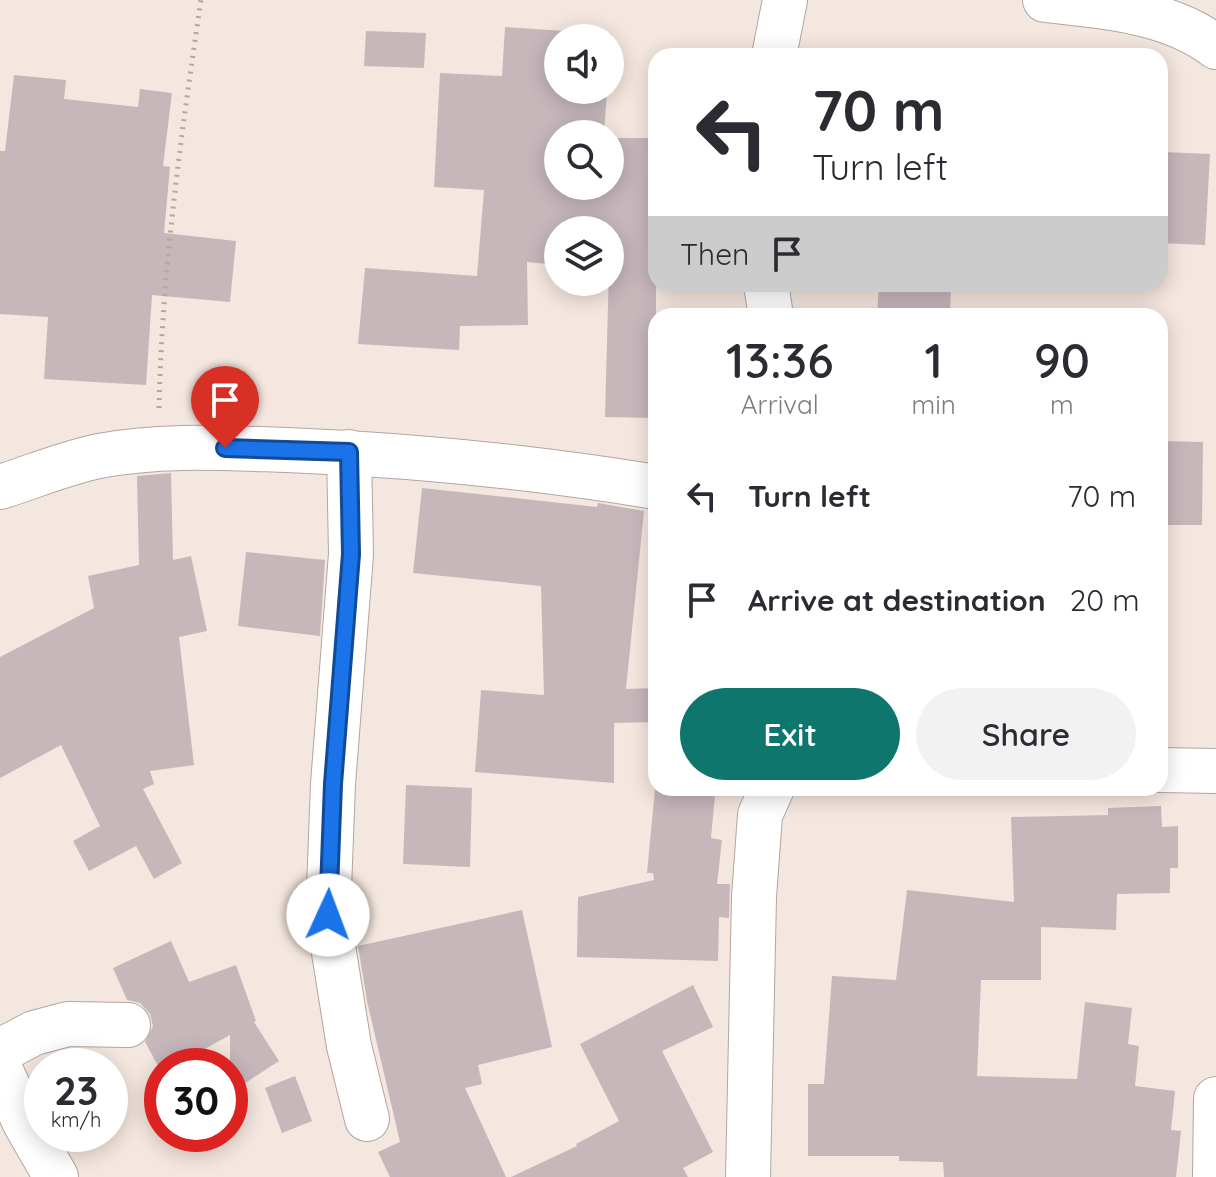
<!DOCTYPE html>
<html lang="en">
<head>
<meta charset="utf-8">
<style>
	:root { --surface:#fff; --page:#f2f2f3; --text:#2b2b33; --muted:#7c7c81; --accent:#0f766e }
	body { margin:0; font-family:Quicksand,sans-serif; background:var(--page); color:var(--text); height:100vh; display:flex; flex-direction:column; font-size:30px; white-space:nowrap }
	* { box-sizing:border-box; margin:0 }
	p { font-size:26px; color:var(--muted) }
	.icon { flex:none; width:44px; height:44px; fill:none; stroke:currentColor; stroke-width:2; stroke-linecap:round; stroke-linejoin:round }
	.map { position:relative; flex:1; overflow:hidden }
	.details { position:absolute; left:648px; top:308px; width:520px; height:488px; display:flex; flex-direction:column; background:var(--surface); border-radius:24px; box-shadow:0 4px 20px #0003 }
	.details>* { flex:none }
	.guide { position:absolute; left:648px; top:48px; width:520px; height:244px; border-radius:24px; box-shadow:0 4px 20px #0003; background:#fff; color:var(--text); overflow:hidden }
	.fabs { position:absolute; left:544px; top:24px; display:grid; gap:16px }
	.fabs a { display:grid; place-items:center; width:80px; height:80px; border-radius:50%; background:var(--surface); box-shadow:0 4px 20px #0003; font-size:40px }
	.speed { position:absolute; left:24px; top:1048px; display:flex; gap:16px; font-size:40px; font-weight:700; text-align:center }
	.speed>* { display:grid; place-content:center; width:104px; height:104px; border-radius:50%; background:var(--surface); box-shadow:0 4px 20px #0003; line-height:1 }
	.speed small { font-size:20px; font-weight:400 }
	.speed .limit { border:12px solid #d22; background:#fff; color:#111 }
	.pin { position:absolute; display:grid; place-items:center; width:68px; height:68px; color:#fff; margin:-82px -34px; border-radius:50% 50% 50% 0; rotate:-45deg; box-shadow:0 0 8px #0007 }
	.pin .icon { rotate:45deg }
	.me { position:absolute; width:88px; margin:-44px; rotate:2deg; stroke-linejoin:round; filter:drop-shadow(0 0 6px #0008) }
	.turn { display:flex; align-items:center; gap:28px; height:168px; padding:0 32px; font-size:36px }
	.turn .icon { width:104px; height:104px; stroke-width:2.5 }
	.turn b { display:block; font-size:56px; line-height:68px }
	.then { display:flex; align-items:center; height:76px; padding:0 32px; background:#0003; gap:16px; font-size:30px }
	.eta { display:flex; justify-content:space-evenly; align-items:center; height:136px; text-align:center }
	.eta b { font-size:48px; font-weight:600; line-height:56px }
	.button { display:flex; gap:16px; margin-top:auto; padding:16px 32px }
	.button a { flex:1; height:92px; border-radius:48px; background:var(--accent); color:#fff; font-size:32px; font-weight:600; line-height:92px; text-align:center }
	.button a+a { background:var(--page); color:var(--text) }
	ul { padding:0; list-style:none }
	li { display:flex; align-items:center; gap:24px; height:104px; padding:0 32px }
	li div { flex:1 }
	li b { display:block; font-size:30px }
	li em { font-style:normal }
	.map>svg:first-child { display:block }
	.building { fill:#c6b7bb }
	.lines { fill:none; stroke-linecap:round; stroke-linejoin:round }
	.minor-casing { stroke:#b2a69e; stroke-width:46 }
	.path { stroke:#b2a8a2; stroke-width:5; stroke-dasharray:2 6; stroke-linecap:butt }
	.minor { stroke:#fff; stroke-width:44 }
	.route-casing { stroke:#114b97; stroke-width:20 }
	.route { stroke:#1a73e8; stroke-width:14 }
</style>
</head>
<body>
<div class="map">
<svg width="1216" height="1177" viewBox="0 0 1216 1177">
	<rect width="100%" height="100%" fill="#f4e7df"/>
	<path class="building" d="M505,27L612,34L610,56V38H558V90H607L604,134H558V186H610V138H656V418L605,417L610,230H558V265L527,262L528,325L460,326L459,350L358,344L365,268L477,276L484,190L434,187L440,73L502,76Z
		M366,31L426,33L424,68L364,66Z
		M14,75L66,80L64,99L138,107L140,89L172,93L163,166L170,167L164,233L236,241L230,302L152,295L146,385L44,379L48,317L0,314V151H5Z
		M1163,152L1210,154L1205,245L1160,243Z
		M879,284H951L950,316H877Z
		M1160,441L1203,442L1202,525H1160Z
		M171,473L173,560L191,556L207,631L179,637L194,765L150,771L154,784L143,789L182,863L154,879L136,846L89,871L73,841L100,826L61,745L0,778V657L94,608L88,576L139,565L137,476Z
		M422,488L597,507L598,503L644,511L626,689L656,688V722L614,723V783L475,772L481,690L544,695L541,586L413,573Z
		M246,552L325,560L320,636L238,626Z
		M406,785L472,788L470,867L403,864Z
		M655,789L715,795L711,838L722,840L717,884H730L729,918L719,917L718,961L577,957L578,897L654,880L653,873H647Z
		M1161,806L1162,827L1178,826V868H1170V893L1117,894L1116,930L1041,927V980H981L977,1076L1077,1079L1085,1002L1132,1008L1128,1044L1139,1046L1135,1086L1175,1091L1171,1130L1181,1131L1176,1177H944L943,1162L899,1161V1156H808V1084H824L832,976L896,980L907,890L1014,902L1011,817L1108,815V808Z
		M522,910L552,1047L478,1065L482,1084L465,1088L506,1177H390L378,1152L400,1142L367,1001L358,946Z
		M171,941L189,982L236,965L256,1021L254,1022L279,1061L230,1093V1035L174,1066H162V1073L145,1042L153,1026L150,1014L140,1003L127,1000L113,968Z
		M693,985L713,1027L662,1051L713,1152L683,1168L688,1177H511L577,1146L576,1144L619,1121L580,1044Z
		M295,1076L312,1121L282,1133L265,1088Z"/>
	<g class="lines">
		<g class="minor-casing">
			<path id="minor" d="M1045,0C1101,6 1170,11 1216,47
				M774,56L785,0
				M766,284L771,316
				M349,452L351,554L333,784L328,915L349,1046L367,1119
				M0,487C32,477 65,463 99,456C160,444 225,448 287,450C411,455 534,467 656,487
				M1160,770L1216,771
				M0,1051L34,1033L68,1024L128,1025
				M0,1069L25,1123L56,1177
				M748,1177L754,897L760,815L772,788
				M1215,1177L1216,1099"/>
		</g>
		<path class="path" d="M159,408C162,271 181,135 201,0"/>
		<use href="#minor" class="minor"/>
	</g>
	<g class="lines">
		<g class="route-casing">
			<path id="route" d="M225,448L349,452L351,554L333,784L328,915"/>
		</g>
		<use href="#route" class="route"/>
	</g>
</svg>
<div class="fabs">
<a><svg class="icon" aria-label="sound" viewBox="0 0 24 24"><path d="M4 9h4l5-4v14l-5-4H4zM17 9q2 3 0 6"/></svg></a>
<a><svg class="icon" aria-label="search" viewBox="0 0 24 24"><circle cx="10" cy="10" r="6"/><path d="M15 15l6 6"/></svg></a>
<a><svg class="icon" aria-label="layers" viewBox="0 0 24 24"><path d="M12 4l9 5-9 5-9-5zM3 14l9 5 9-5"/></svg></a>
</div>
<div class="speed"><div>23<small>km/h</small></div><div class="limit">30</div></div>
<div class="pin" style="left:225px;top:448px;background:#d93025"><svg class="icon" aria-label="arrive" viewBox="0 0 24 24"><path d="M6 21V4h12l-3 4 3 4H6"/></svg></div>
<svg class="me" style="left:328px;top:915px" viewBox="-20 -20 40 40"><circle r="19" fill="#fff"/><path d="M0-13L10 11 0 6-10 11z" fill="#1a73e8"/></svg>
<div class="guide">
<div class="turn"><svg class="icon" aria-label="left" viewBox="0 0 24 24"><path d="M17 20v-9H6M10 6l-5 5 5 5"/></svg><div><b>70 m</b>Turn left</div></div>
<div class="then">Then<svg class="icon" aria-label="arrive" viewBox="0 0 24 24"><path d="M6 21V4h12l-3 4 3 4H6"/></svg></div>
</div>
<section class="details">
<div class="eta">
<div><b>13:36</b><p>Arrival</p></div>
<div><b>1</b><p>min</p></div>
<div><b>90</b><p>m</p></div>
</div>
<ul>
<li><svg class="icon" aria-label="left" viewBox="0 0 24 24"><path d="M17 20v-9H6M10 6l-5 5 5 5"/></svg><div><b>Turn left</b></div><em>70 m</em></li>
<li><svg class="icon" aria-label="arrive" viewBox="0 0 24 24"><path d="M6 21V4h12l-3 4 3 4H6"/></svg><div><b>Arrive at destination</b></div><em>20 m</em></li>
</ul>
<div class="button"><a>Exit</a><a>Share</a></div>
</section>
</div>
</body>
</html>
